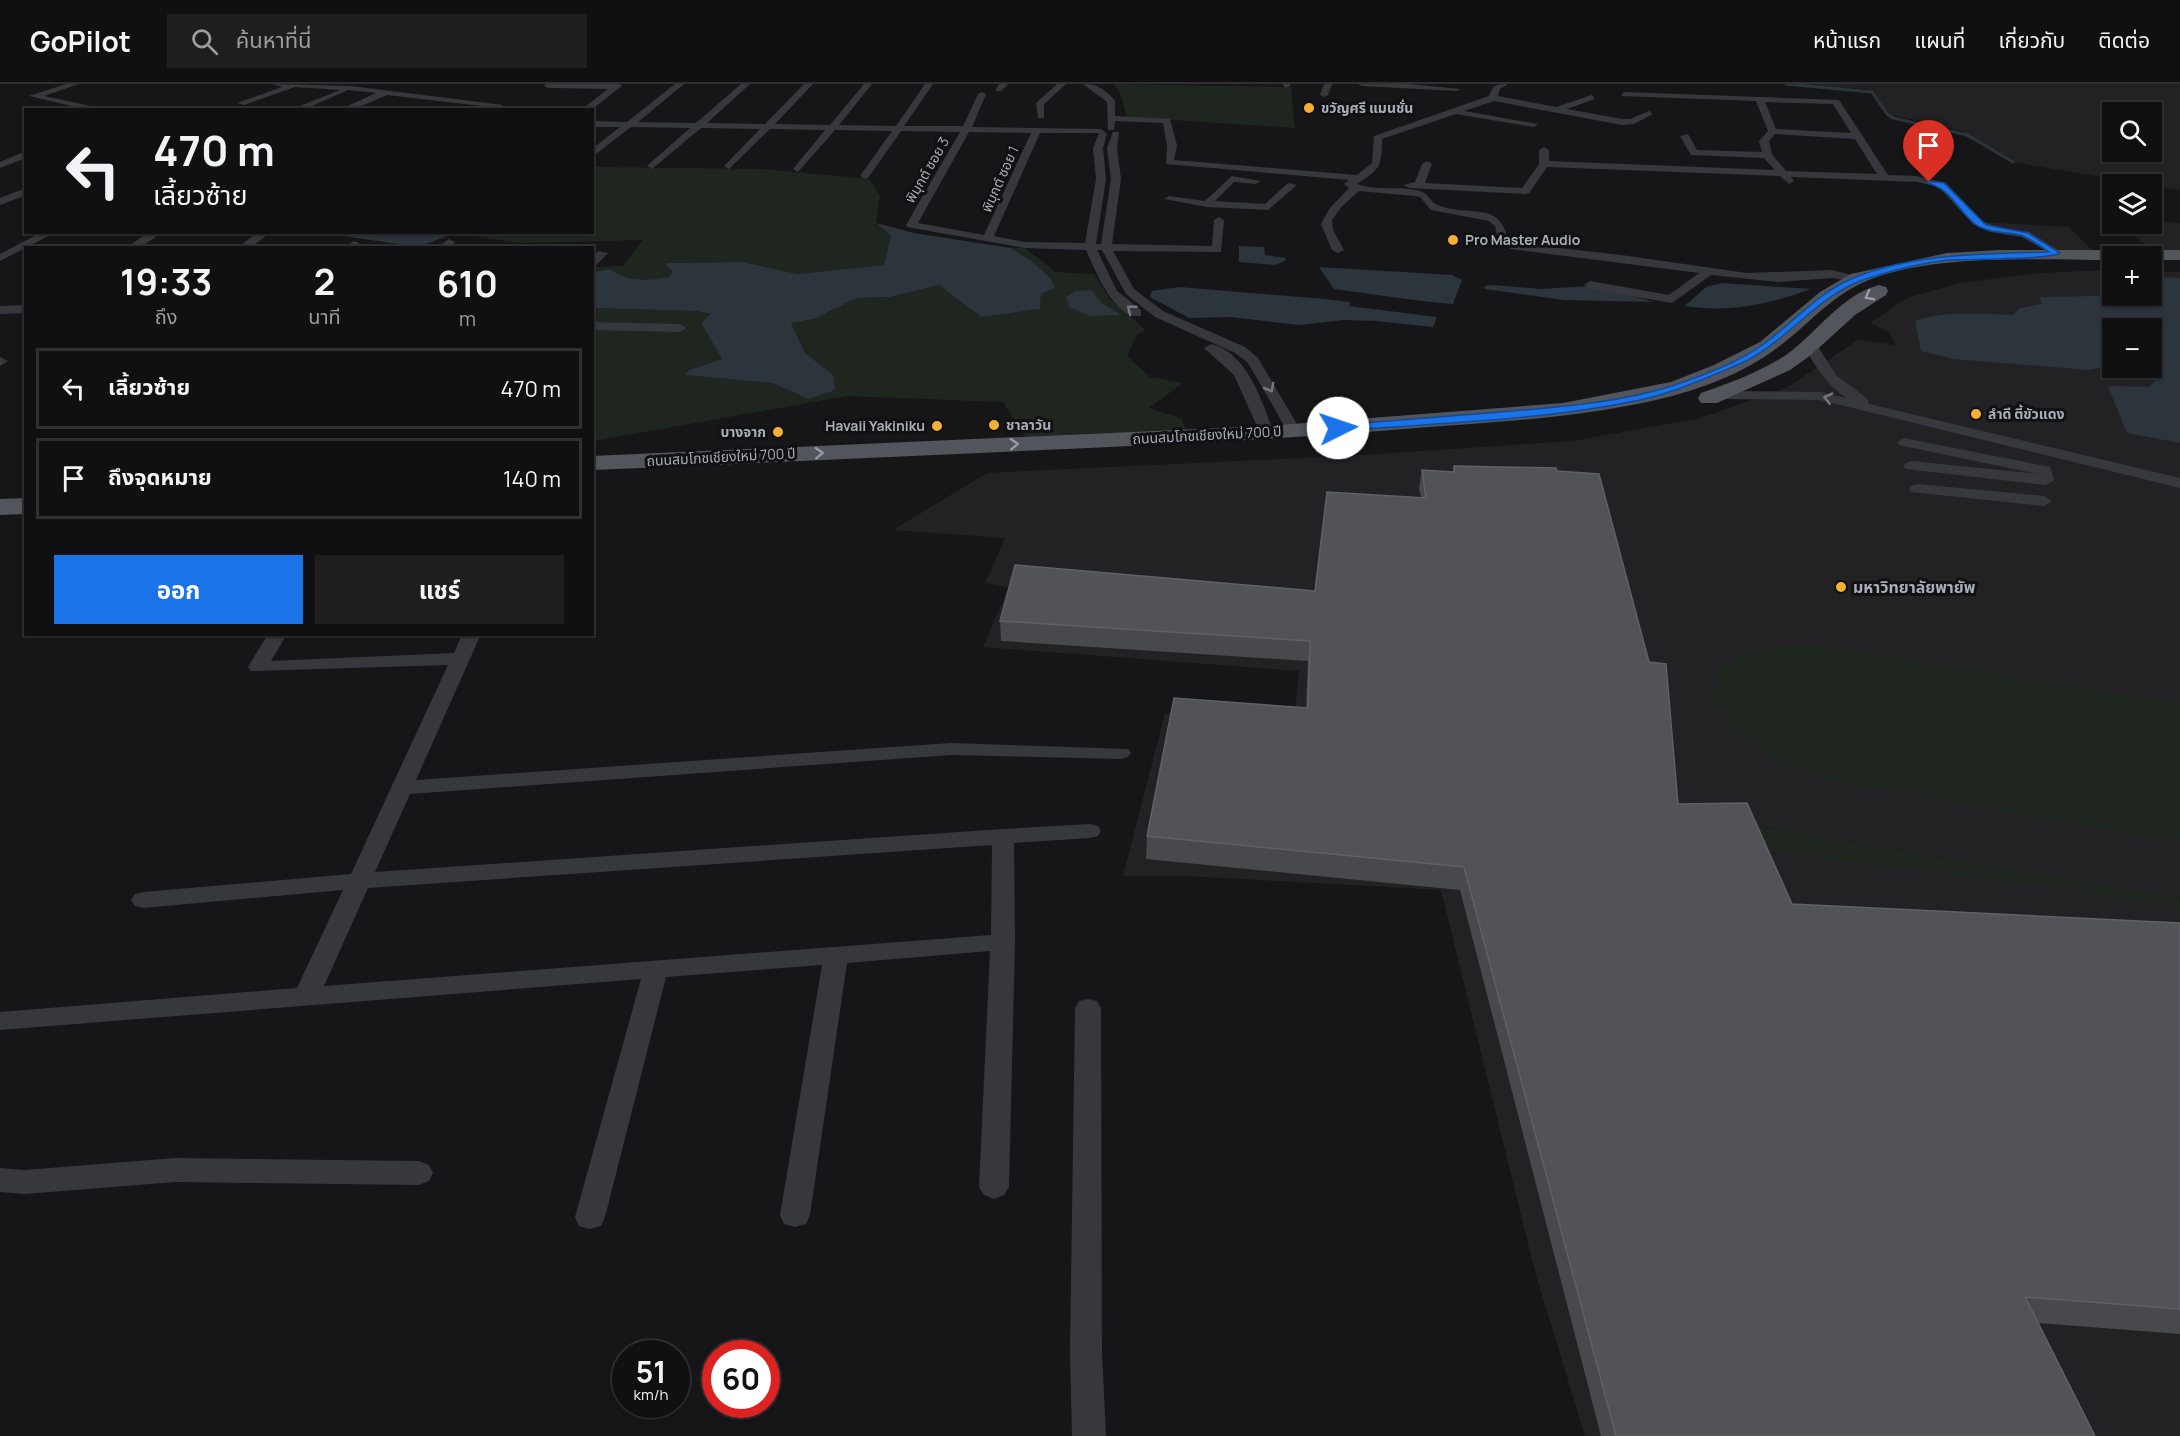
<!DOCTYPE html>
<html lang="th">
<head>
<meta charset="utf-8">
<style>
	:root { --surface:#101012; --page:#1e1e20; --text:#f1f3f6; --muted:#9c9d9f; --line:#303032; --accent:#1a73e8 }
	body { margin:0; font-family:Manrope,"Noto Sans Thai",sans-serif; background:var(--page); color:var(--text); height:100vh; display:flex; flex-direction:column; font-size:22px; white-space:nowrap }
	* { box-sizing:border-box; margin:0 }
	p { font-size:20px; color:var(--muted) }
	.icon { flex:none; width:33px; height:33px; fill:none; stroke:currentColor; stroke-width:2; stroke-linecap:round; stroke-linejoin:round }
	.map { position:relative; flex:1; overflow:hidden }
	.panel { position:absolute; left:24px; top:162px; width:570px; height:390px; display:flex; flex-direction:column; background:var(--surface); border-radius:0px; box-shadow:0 2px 4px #0004,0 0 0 2px var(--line) }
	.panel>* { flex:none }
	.guide { position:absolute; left:24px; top:24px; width:570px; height:126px; border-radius:0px; box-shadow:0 2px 4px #0004,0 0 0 2px var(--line); background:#101012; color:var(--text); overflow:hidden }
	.tools { position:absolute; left:2102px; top:18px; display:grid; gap:12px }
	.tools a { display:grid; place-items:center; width:60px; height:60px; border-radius:0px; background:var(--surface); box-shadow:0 2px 4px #0004,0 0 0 2px var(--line); font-size:30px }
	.speed { position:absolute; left:612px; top:1256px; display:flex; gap:12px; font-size:30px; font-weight:700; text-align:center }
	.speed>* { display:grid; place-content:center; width:78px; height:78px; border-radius:50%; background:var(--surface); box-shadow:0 2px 4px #0004,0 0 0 2px var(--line); line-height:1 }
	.speed small { font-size:15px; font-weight:400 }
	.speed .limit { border:9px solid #d22; background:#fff; color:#111 }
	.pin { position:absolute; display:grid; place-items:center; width:51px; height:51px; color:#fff; margin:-62px -26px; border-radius:50% 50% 50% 0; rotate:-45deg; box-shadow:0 0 6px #0007 }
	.pin .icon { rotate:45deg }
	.me { position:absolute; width:66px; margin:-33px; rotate:86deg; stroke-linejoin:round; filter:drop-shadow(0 0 4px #0008) }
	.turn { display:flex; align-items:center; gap:21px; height:126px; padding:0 30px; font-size:27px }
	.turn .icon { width:78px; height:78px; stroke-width:2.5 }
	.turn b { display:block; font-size:42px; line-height:51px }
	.eta { display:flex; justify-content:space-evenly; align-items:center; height:102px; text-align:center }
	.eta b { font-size:36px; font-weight:700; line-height:42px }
	.button { display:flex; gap:12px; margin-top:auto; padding:12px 30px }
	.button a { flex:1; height:69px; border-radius:0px; background:var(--accent); color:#fff; font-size:24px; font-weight:700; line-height:69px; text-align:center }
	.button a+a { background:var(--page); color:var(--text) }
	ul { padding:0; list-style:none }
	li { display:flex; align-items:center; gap:18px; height:81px; margin:0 12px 9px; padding:0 18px; border:3px solid var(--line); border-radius:0px }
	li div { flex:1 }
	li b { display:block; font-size:22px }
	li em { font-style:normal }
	header { display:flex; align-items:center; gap:36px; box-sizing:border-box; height:84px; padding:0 30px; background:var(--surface); border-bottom:2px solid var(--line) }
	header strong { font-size:28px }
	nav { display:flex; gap:33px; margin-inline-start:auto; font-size:21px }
	.search { width:420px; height:54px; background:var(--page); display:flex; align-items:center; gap:15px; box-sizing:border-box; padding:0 21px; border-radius:0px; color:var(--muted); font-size:22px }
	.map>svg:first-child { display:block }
	.built { fill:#222225; fill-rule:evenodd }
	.green { fill:#1e261f }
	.water { fill:#2c353c }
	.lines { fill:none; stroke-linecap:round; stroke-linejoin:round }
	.stream { stroke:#2c353c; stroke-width:3 }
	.street { fill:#37383d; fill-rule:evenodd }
	.primary { fill:#53555c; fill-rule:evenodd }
	.wall { fill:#47494d }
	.building { fill:#525359; stroke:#5f6168; stroke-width:1.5 }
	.oneway { stroke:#979ba6 }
	.oneway2 { stroke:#757881 }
	.route { fill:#1a73e8; stroke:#114b97; stroke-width:1.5 }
	.poi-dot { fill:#f2b134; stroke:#111113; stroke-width:2 }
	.labels { text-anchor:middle; stroke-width:6; stroke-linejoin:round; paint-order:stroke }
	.far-poi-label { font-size:14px; font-weight:bold; fill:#a8adb8; stroke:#111113; text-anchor:start }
	.far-street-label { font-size:14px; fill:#a8adb8; stroke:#111113 }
	.poi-label { font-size:16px; font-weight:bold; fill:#a8adb8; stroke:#111113; text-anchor:start }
</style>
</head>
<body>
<header>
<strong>GoPilot</strong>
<div class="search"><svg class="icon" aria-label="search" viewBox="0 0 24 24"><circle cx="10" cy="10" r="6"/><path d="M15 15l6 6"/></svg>ค้นหาที่นี่</div>
<nav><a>หน้าแรก</a><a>แผนที่</a><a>เกี่ยวกับ</a><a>ติดต่อ</a></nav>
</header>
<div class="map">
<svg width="2180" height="1352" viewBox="0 0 2180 1352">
	<rect width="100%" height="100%" fill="#161618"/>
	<path class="built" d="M1788,0H2180V106L2013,78L1962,47L1887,30L1868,5ZM2112,28H2151V68H2112Z
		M2151,137L2180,139V167H2156L2115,140H2151Z
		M1977,138L2069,143L2094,168L2057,169L2030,153Z
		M2109,186L2112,187V212H2151V187L2180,188V814L1742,739L2180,825V1352H1585L1535,1188L1441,806L1187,792H1123L1165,629L1294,640L1299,587L983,563L1009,503L985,499L1005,454L893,446L987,389L1361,371L1572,357L1701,334L1788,303L1858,256L1896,261L1888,248L1870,239L1907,214L1960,199L2040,189ZM2112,244H2151V284H2112Z"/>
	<path class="green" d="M1114,0L1291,3L1295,44L1127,33L1121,11Z
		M593,83L761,85L870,95L880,112L876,139L891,151L884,181L796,190L743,178L666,179L673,187L669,194C648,197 628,198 610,185L593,188V183L623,182L643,156L520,159L450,149L592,148Z
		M1011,164H1025L1056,188L1094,190L1111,216L1146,246L1137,250L1127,272L1150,293L1183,299L1149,324L1182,335L1186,347L1026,354L1003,318L847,312L593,357L592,224L696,227L712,231L701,239L722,275L689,286L685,291L773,299L808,315L833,292L805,269L791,239L814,235L857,214L890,213L939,201L981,233L1040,225L1041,210L1055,204L1034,179Z
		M1787,561L1822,562L2180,619V759L1833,697C1808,688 1783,680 1761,665C1691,617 1703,569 1787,561Z
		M1741,739L2180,814V825L2082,807L1753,766Z"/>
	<path class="water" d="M876,139L914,149L1011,164L1034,179L1051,195L1055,204L1041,210L1040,225L981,233L939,201L890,213L857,214L814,235L791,239L805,269L833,291L835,306L808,315L773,299L685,291L689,286L722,275L701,239L711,230L696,227L593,224V188L610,185C628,198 648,197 669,193L673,187L667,183L666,179L743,178L797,190L884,181L891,151Z
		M450,149H454L419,163L323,149Z
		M1239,162L1264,163L1265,171L1286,174L1285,177L1275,181L1239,178Z
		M1319,183L1452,191L1462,196L1453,220C1413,217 1374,210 1334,205Z
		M2151,193L2180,194V359L2127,349L2108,302L2149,303L2155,297L2132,286L2118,284H2151V244H2112V282L2089,286L1954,275L1921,267L1915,237C1947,226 1981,230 2013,231L2020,224L2042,220L2039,213L2097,212L2115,217L2146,216L2143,212H2151Z
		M1722,199L1811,205C1769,220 1730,229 1685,222L1706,203Z
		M1493,201L1541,205L1590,202L1655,218L1564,216L1485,205L1484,202Z
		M1179,203L1325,215L1350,218L1349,222L1437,233L1433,243L1376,237L1344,236L1299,241L1230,233L1189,234L1150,213L1152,207Z
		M1091,206L1103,220L1121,231L1089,232L1069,223L1066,213L1076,207Z"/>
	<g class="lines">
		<path class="stream" d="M1786,0L1872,8L1887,30L1893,34L1967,51L2013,78"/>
		<path class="street" d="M66,0H79L44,12L109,26H89L29,12Z
			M272,0L351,2L503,21L499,24L387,11L352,26H339L376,9L348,6L303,26H290L340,6L295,3L244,21L237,19L282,3Z
			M546,0H620L622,2L591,26H581L608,5L548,4L544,2Z
			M675,0H684L638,38L696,39L741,0H750L707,39L765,40L804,0H813L775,40L830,41L864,0H872L839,41L896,42L925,0H933L904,42H963L978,10L982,8L986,10L972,43L1101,45L1107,50L1103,64L1106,95L1096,160H1101L1111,95L1107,64L1113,48H1119L1117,64L1121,95L1112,160L1212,162L1214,136L1219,133L1224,136L1221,168L1113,167L1134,205L1163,227L1245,263L1258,274L1301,347L1294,351L1289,350L1248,279L1235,269L1155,233L1126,210L1102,166H1097L1117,207L1141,226V232C1115,237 1094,184 1086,166L1025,164L907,143L906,141L960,48L901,47L868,94L865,95L860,92L892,47L835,46L798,88L793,85L825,46L770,45L729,85L724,82L726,80L760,45L701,44L652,85L647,82L649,80L690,44L631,43L592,73V65L620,43H592V37L627,38ZM969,48L1031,49L984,151L918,139ZM1040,49H1099L1093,64L1096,95L1085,159L1025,158L994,152Z
			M999,0H1008L1001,7H995Z
			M1057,0H1066L1044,20V34H1038L1036,19Z
			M1083,0C1098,0 1106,6 1115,17V32L1170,35L1177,61L1174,76L1357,91L1372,79L1374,52L1489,12C1493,1 1496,0 1508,0L1500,5L1498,12L1556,23L1592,11L1595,15L1567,25L1622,35H1630L1649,27L1653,30L1634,40L1622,41L1494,17L1464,27L1538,40L1534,43L1456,30L1382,55C1382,83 1380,85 1357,100C1375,107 1397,102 1416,106C1431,109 1428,117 1438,121C1467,134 1500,115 1508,156L1514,159L1621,171L1747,189L1832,186L1864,194L1858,198L1832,194L1778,198L1711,191L1672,219L1590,205L1584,201L1590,197L1669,211L1699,189L1511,165L1499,160L1495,142L1489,137L1431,126L1420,113L1415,112L1359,107L1342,122L1332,136L1333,146L1344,166L1338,169L1332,166L1321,140L1330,124L1349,104L1344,100L1349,96L1166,80L1167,61L1163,39L1115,37L1114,46H1108L1107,18Z
			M1282,0H1290V2L1286,4Z
			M1324,0H1332L1328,11L1324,13L1320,11Z
			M1358,0H1408L1461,5L1457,7L1362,2Z
			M1624,8L1839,16L1888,91L1917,92L1946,99L1981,136L1996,143L2029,148L2063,169L2053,171L2022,153L1990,148L1973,140L1939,103L1917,98L1791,93L1794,97L1789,100L1780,92L1547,83L1529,109L1525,110L1409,104L1404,101L1415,98L1422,80L1427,77L1432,80L1425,99L1522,104L1539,80V66L1544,63L1549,66V77L1775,86L1764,74L1691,71L1680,52L1688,50L1697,66L1762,68L1759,57L1768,47L1756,17L1621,12ZM1765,18L1833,20L1851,49L1776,45ZM1775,50L1855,55L1877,90L1786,87L1772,70L1769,57Z
			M26,67V74L0,84V78Z
			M1232,92L1261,97L1256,100L1234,98L1215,117L1265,120L1288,99L1297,101L1268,126L1207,123L1164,115L1169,112L1205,117Z
			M26,104V111L0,121V114Z
			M42,148H56L0,177V170Z
			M149,148H162L140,164H126Z
			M258,148H271L250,164H237Z
			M449,155L455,158L449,164H436Z
			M354,157L360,160L357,164H344Z
			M598,167L608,169L592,185V174Z
			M26,221V229L0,230V222Z
			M592,238L680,240L686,244L680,248L592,246Z
			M1810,257L1815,258L1836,291L1868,315L1869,320L2180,394V404L1820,316L1718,315L1711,311L1718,307L1820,308L1846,314C1826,300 1815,282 1803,261Z
			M1211,260C1248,269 1262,318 1274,349L1272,352L1267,353L1260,349L1234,291L1204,264Z
			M0,273L8,277L0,282Z
			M1904,354L2050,383L2054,396L2046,401L1906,385L1903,382L1906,379L1911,377L2038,390L1899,361L1897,358Z
			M1917,400L2044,412L2052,417L2044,422L1911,408L1909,405L1911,402Z
			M268,550H287L271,577L454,569L462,550H481L416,696L951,659L1128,665L1131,669L1128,673L1121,675L951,671L410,710L375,788L1003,745L1090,740L1098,742L1101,747L1098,752L1090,754L1014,759L1015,858L1009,1103L1004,1111L994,1115L984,1111L979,1103L990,867L847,879L810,1131L806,1140L795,1143L784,1140L780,1131L822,881L666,893L605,1133L601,1142L590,1145L579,1142L575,1133L641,895L0,946V928L297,904L343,806L143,824L135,822L131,816L135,810L143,808L351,790L448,581L251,587L248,583ZM992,761L991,851L324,902L368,804Z
			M1088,915L1097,917L1101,924L1102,1269L1106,1352H1072L1070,1269L1075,924L1079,917Z
			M175,1074L419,1077L429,1081L433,1089L429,1097L419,1101L175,1098L25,1110L0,1108V1084L25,1086Z"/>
		<path class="primary" d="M2000,166H2180V176H2151V172H2112V176C2039,176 1930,169 1864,198C1830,213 1806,243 1777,264C1736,295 1681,312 1632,321C1565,334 1497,338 1429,343C1343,350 1258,356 1172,360C979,369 786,378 592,386V372L1267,342L1563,319L1671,298L1714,281L1760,258L1820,208L1851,190L1947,169Z
			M1879,201L1886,203L1888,207L1886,211L1855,231L1811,271L1790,286L1717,319H1701L1698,314L1701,309C1730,299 1760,288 1786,271C1817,249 1841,211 1879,201Z
			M26,414V430L0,431V415Z"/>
	</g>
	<path class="wall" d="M1454,382L1678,720L1792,820L2180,839V1250L2038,1239L2095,1352H1601L1460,806L1146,775L1147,752L1306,624L1308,577L1001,557L1000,537L1315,507L1421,414L1419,404L1422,386L1453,388Z"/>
	<path class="building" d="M1454,382L1556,384L1557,387L1599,390L1649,578L1666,580L1678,720L1747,719L1792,820L2180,839V1225L2025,1213L2095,1352H1616L1464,783L1147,752L1174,614L1308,624L1310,557L1000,537L1015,481L1315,507L1327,408L1426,414L1422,386L1454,388Z"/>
	<defs><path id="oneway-chevron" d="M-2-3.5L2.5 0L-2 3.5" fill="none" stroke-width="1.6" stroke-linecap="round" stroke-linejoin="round" transform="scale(1.5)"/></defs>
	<g class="oneway">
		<use href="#oneway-chevron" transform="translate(1869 212) rotate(152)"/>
		<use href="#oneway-chevron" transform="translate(1014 360) rotate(-3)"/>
		<use href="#oneway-chevron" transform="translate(819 369) rotate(-3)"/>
	</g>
	<g class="oneway2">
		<use href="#oneway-chevron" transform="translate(1131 225) rotate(-142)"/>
		<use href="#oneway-chevron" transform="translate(1270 304) rotate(62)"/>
		<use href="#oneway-chevron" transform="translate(1828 314) rotate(-167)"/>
	</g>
	<path class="route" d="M1927,97L1944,99L1986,141L2028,149L2060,169C2049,176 1968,175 1948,176C1921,179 1894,186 1869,194C1817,209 1786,261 1737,281C1704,295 1671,310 1635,317C1538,337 1436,339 1338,347L1333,344L1338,341C1392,337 1446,332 1500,328C1559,323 1619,319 1675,301C1704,291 1740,278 1765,259C1795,237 1821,206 1856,193C1917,169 1985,170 2049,168C2040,162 2030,154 2020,151C2007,148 1987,149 1975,140C1957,126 1952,105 1927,99Z"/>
	<g class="poi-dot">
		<circle cx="1309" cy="24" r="6"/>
		<circle cx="1453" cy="156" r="6"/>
		<circle cx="1976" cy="330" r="6"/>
		<circle cx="994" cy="341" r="6"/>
		<circle cx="937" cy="342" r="6"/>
		<circle cx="778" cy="348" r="6"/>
		<circle cx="1841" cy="503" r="6"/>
	</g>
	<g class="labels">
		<g class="far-poi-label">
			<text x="1321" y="29">ขวัญศรี แมนชั่น</text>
			<text x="1465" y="161">Pro Master Audio</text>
			<text x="1988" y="335">ลำดี ตี้ขัวแดง</text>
			<text x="1006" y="346">ชาลาวัน</text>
			<text x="925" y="347" text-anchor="end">Havaii Yakiniku</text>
			<text x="766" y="353" text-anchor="end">บางจาก</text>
		</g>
		<g class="far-street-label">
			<text transform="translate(927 86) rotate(-60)" y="5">พิมุกต์ ซอย 3</text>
			<text transform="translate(1000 95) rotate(-66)" y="5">พิมุกต์ ซอย 1</text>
			<text transform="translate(1207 351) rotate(-3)" y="5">ถนนสมโภชเชียงใหม่ 700 ปี</text>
			<text transform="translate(721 373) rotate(-3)" y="5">ถนนสมโภชเชียงใหม่ 700 ปี</text>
		</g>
		<g class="poi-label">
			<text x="1853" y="509">มหาวิทยาลัยพายัพ</text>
		</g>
	</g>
</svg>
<div class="tools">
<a><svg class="icon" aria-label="search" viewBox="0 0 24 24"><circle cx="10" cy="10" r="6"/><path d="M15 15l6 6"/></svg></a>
<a><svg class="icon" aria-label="layers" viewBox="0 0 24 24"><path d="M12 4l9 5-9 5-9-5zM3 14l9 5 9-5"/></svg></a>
<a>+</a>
<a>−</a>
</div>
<div class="speed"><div>51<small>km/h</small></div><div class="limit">60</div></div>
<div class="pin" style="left:1929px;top:98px;background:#d93025"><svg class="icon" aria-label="arrive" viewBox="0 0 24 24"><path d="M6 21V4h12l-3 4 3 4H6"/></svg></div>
<svg class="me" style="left:1338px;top:344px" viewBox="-20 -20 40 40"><circle r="19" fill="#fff"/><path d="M0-13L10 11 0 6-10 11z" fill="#1a73e8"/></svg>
<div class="guide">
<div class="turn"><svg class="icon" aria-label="left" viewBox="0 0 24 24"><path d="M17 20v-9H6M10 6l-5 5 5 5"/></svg><div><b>470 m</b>เลี้ยวซ้าย</div></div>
</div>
<section class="panel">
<div class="eta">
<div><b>19:33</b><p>ถึง</p></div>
<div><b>2</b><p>นาที</p></div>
<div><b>610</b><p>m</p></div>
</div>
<ul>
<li><svg class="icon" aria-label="left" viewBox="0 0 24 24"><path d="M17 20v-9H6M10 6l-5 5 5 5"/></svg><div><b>เลี้ยวซ้าย</b></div><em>470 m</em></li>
<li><svg class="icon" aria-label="arrive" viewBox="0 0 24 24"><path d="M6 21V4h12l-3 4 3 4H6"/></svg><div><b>ถึงจุดหมาย</b></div><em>140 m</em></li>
</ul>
<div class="button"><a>ออก</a><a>แชร์</a></div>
</section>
</div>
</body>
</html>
